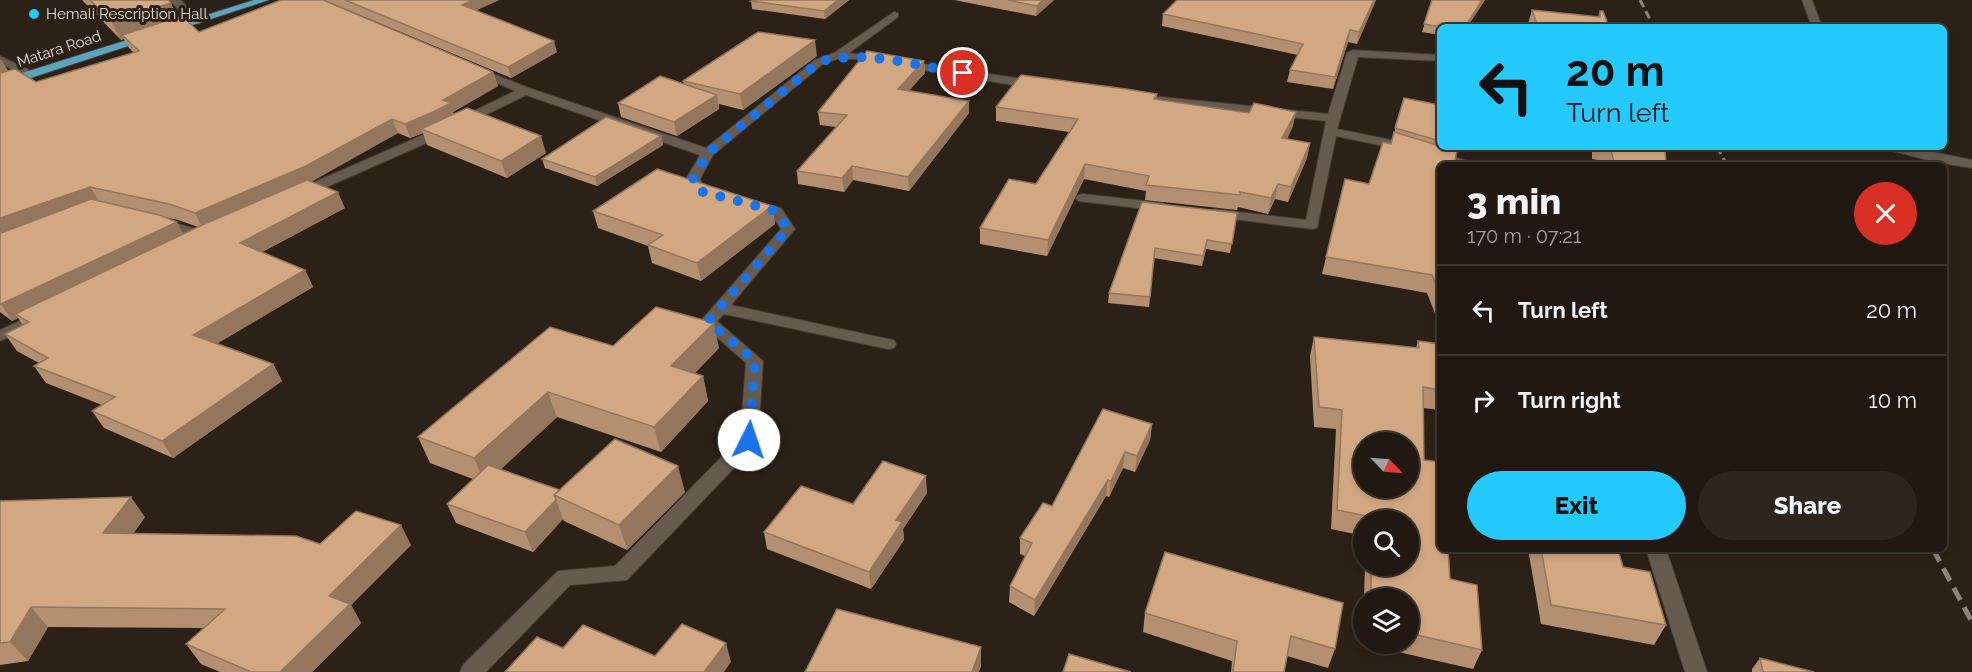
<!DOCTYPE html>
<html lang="en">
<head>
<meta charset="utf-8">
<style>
	:root { --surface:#211911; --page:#2d261f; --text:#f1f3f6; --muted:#a2a09f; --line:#3e3831; --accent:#24c9fe }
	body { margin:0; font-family:Raleway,sans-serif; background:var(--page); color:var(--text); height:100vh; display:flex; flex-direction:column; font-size:22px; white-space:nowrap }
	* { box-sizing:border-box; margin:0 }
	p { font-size:20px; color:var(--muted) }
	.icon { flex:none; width:33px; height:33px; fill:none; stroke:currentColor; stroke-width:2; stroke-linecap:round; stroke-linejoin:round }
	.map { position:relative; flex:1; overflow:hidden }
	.side { position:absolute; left:1437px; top:162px; width:510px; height:390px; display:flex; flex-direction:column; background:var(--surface); border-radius:9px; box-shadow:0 3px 9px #0003,0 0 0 2px var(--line) }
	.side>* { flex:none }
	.guide { position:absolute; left:1437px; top:24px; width:510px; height:126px; border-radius:9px; box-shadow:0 3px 9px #0003,0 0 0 2px var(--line); background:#24c9fe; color:#111; overflow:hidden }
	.needle { width:39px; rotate:115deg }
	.controls { position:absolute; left:1353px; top:432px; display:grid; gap:12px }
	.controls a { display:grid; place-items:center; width:66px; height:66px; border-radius:50%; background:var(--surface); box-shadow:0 3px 9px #0003,0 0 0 2px var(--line); font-size:30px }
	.pin { position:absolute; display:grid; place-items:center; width:51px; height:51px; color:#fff; margin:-26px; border:3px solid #fff; border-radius:50%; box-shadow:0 2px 6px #0007 }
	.me { position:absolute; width:66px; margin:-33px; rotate:4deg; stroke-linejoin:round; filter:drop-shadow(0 0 4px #0008) }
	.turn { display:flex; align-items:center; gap:21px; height:126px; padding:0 30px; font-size:27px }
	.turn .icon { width:78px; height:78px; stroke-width:2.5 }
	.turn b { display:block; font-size:42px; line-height:51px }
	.round { display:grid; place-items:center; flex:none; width:63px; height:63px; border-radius:32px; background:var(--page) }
	.head { display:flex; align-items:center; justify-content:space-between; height:102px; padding:0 30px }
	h1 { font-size:36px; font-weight:800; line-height:45px }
	.action { display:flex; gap:12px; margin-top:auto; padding:12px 30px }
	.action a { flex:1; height:69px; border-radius:36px; background:var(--accent); color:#111; font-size:24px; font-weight:800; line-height:69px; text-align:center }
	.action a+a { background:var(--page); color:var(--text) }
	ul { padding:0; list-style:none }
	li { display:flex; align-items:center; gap:18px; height:90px; padding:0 30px; border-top:2px solid var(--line) }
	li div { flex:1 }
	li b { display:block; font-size:22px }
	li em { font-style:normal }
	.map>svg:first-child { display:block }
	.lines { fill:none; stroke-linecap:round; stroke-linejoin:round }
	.minor-casing { stroke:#453c35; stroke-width:2 }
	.trunk-casing { stroke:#453c35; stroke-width:2 }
	.minor { fill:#675b50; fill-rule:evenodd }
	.trunk { fill:#5ca3be; fill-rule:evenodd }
	.rail-far1 { stroke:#8c837b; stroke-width:3; stroke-dasharray:8 4.5; stroke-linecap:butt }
	.rail { stroke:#8c837b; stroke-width:5; stroke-dasharray:14 8; stroke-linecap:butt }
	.wall { fill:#b59070; fill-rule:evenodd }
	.shaded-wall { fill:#93765b }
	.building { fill:#d2a882; stroke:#93765b; stroke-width:1.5; fill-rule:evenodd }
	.route { stroke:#1a73e8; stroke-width:10; stroke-dasharray:0 18 }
	.poi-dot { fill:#24c9fe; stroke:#2c2117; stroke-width:2 }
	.labels { text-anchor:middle; stroke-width:6; stroke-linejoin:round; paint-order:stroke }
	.far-poi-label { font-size:15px; fill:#e1dad3; stroke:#2c2117; text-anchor:start }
	.far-street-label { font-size:15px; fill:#e1dad3; stroke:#2c2117 }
</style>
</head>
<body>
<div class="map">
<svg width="1972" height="672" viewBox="0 0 1972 672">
	<rect width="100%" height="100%" fill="#2c2117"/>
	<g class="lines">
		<g class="minor-casing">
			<path id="minor" d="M170,0H181L199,20V24H191Z
				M1802,0H1812L1822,27H1812Z
				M894,12L898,13V17L849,53L1037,81L1043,85L1037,89L855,59H837L823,64L713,155L700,179L704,188L715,193L708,197L694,194L686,179L700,155L526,95L447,134L304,197H294L292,194L294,191L439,128L515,91L472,72L470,70L476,67L529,88L706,148L815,60L834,53Z
				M1353,50L1440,55V61L1358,57L1337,129L1416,145L1418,148L1416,151L1411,152L1336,136L1317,228L1312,229L1210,216L1208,213L1215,209L1306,220L1326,121L1146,102L1142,101V95L1328,114L1347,53Z
				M0,56L33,72L35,74L33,76H25L0,63Z
				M1888,147H1909L1972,160V168L1935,162L1889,150Z
				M1436,152L1471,162L1473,165H1452L1431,159L1429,156L1431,153Z
				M1083,194L1163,203L1170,207L1163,211L1078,201L1076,198L1078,195Z
				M753,201L781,208L795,229L731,305L888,339L894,340L896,344L894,348L888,349L724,314L717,321L763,361L758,440L756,445L627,580L570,585L486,672H460L463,665L558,571L615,566L740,438L746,363L700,322L781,229L771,214L748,208L746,205Z
				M159,218L209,233L211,236L204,240L154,225L152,222L154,219Z
				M43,310L51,315L49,318L0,341V330Z
				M1646,549H1666L1707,672H1685Z"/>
		</g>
		<g class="trunk-casing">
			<path id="trunk" d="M254,0H269L0,88V80Z"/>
		</g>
		<use href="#minor" class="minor"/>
		<use href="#trunk" class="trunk"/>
		<path class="rail-far1" d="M1640,0L1654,27
			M1717,147L1727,165"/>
		<path class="rail" d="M1933,549L1972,622"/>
	</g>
	<path class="wall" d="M82,0H168L178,17L199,32L493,72L498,86L453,112L454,114L546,153L507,178L427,145L423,133L410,138L398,133L311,181L345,208L262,252L305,270L313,287L216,344L273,364L282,381L173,458L104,428L92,411L102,405L46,383L34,366L39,363L17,351L5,334L23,325L18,318L12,321L0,312V60L2,61L8,71L36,82L134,53L129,48L124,39L121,40ZM164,217L178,220L198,227L184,234Z
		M324,0H499L476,10L557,52L511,78Z
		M849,0L825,19L752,9L751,1Z
		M954,0H1054L1036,16Z
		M1376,0L1357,44L1348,42L1333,89L1287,82L1290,70L1298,55L1162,26L1163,14Z
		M1432,0H1485L1467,27H1440V35L1422,32Z
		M1532,10L1598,17L1600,11L1609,27H1529L1528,24Z
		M817,56L743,110L719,104V109L677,136L621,117L618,103L684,84L683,81Z
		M924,61L925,73L908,91L969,101V113L909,191L853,180L844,192L798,184L797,171L836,127L820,125L818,112Z
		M1157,94L1156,99L1293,126L1287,139L1310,143L1307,158L1288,202L1275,199L1268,214L1238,207L1237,210L1145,200L1146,191L1084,179L1047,256L980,244V228L1036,184L1069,132L996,121V107Z
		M1404,98L1440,105V147H1458L1457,151L1440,165V326L1427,293L1322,274L1345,179L1369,184L1391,144Z
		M661,136L663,145L597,186L545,168L542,159Z
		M1592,147H1665L1666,165H1605L1604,161L1592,159Z
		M1142,202L1237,213L1230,253L1206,249L1202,266L1154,258L1149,307L1108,303L1109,293Z
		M772,206L775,224L701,281L652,263L648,246L598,228L593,211Z
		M1314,337L1416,348L1418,341L1440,344V410L1423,408L1424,460L1450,579L1482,650L1473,669L1363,644L1364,632V644H1408V598H1364L1365,566H1408V520H1364V536L1331,529L1336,429L1314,427L1310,356Z
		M613,346L719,348L695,373L703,376L708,401L661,452L557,417L500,470L560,490L685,492L627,550L564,521L563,519L533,552L456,523L447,504L473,479L430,463L418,437Z
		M1152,424L1150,440L1135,472L1123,468L1109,497L1106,496L1034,616L1009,602L1010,586L1025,556L1020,554V538L1052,506Z
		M927,493L903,529L904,540L871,589L767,549L764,532L853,504Z
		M0,501L145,517L133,534L320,544L411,545L351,605L361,623L312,672H220L201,664L186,644L204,628L48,627L28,661L0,665Z
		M1528,549H1618L1623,567L1666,625L1654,645L1541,624Z
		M1165,552L1335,649L1328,668L1287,656L1284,672H1231L1232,661L1143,632L1145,613Z
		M1760,658L1814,672H1752V669Z"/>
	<path class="shaded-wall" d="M473,0H499L466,15L462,5Z
		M838,0H849L825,19L824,11Z
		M1043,0H1054L1036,16L1037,6Z
		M1374,0H1376L1357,44L1359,32Z
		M1482,0H1485L1467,27H1465Z
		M171,3L179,21L122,35L124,39L121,40L111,21Z
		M1350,30L1348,42L1333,89L1335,77Z
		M815,40L817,56L743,110L740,94Z
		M554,41L557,52L511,78L508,67Z
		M0,61H2L10,74L0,78Z
		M924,61L925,73L899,102L898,89Z
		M493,72L498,86L453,112L455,118L421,129L423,133L410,138L405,124L443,100Z
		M717,95L719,109L677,136L674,122Z
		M969,101V113L909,191L908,177Z
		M1296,112L1293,126L1279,153L1282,138Z
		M392,119L398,133L313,181L203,229L195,213Z
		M541,136L546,153L507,178L501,161Z
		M661,136L663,145L597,186L595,177Z
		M1310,143L1307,158L1288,202L1291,187Z
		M1085,164L1084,179L1047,256L1048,240Z
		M852,166L853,180L844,192L842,178Z
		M1278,184L1275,199L1268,214L1271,198Z
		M90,187L100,202L0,238V218Z
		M338,192L345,208L249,259L240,243Z
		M772,206L775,224L701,281L697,263Z
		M177,222L185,237L15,314L18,318L12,321L1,304Z
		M1207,240L1206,249L1202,266L1203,256Z
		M305,270L313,287L203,352L193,335Z
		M714,323L719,348L677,391L671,366Z
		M273,364L282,381L173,458L162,441Z
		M703,376L708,401L661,452L654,427Z
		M548,392L557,417L485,484L474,458Z
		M1152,424L1150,440L1135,472L1137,456Z
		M1125,452L1123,468L1109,497L1111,481Z
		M678,466L685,492L627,550L619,525Z
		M926,476L927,493L903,529L904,540L871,589L869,572L896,520Z
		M1108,480L1106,496L1034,616L1035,600Z
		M131,497L145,517L118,553L103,533Z
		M556,500L563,519L533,552L525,532Z
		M401,525L411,545L351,605L361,623L312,672H280L329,596Z
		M31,607L48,627L28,661L10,642Z
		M726,643L731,662L724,672H704Z
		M981,647V667L979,672H972Z"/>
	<path class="building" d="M90,0H168L171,3L111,21Z
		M281,0H323L493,72L443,100L451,103L433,112L405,124L392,119L306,166L195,213L169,204L90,187L0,218V73L15,69L36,82L139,51L122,35L182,16L199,32Z
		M345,0H473L462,5L554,41L508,67Z
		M753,0H838L824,11L751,1Z
		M1008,0H1043L1037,6Z
		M1177,0H1374L1359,32L1350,30L1335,77L1290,70L1303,44L1163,14Z
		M1432,0H1482L1465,27H1442L1424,24Z
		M1532,10L1600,17V11H1603L1609,27H1538Z
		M758,32L815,40L740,94L683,81Z
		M867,51L924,61L898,89L969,101L908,177L852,166L842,178L797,171L847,115L818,112Z
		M1021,75L1126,89L1157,94L1154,99L1249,113L1254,103L1296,112L1282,138L1310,143L1291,187L1278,184L1271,198L1240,192V195L1146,185L1149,176L1085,164L1048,240L980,228L1009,179L1036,184L1078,119L996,107Z
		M660,76L717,95L674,122L618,103Z
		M1404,98L1440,105V141L1395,128Z
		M467,108L541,136L501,161L421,129Z
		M606,117L661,136L595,177L542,159Z
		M1394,132L1440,146V147L1457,151L1454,165H1440V295L1432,275L1326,257L1345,179L1369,184L1383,142L1391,144Z
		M1610,147H1665L1666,165H1615Z
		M657,169L772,206L697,263L648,245L663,235L593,211Z
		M307,180L338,192L240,243L305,270L193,335L273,364L162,441L92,411L115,397L34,366L48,358L5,334L29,322L15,314L202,225Z
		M91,199L159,215L177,222L1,304H0V234L1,233Z
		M1142,202L1237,213L1232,244L1207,240L1203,256L1155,248L1150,297L1109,293Z
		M656,307L714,323L671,366L703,376L654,427L548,392L474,458L418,437L550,327L613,346Z
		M1314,337L1419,348L1418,341L1440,344V390L1423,387L1424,460L1440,462V549H1448L1450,579L1477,585L1482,650L1408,633V598H1371V566H1408V520H1372V517L1337,510L1342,410L1319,407ZM1364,442H1408V488H1364Z
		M1103,409L1152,424L1137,456L1125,452L1111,481L1108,480L1035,600L1010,586L1032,543L1020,538L1043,503L1052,506Z
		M615,439L678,466L619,525L554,495Z
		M883,461L926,476L896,520L902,522L869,572L764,532L801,486L853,504Z
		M488,465L560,490L554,495L556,500L525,532L447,504Z
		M131,497L103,533L296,536L320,544L356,511L401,525L329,596L350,604L280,672H251L186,644L225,609L31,607L10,642L0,643V501Z
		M1541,549H1618L1623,567L1650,572L1666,625L1551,605Z
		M1165,552L1343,603L1335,649L1291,636L1284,672H1233L1237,641L1145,613Z
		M837,609L981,647L972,672H805Z
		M682,624L726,643L704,672H505L537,637L563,648L583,625L655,656Z
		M1069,654L1131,672H1063Z
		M1760,658L1814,672H1763Z"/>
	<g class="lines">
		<path class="route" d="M749,440L755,361L708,321L788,229L776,211L699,191L693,179L708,153L819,62C863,49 918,66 963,73"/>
	</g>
	<circle class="poi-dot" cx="34" cy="14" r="6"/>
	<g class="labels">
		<g class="far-poi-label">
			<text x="46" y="19">Hemali Rescription Hall</text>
		</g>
		<g class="far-street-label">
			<text transform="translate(59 49) rotate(-18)" y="5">Matara Road</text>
		</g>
	</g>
</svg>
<div class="controls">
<a><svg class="needle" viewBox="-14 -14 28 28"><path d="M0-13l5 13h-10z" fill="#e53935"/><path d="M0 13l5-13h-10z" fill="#a2a09f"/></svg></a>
<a><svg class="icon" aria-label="search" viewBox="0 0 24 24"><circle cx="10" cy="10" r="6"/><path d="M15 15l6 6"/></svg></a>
<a><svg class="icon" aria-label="layers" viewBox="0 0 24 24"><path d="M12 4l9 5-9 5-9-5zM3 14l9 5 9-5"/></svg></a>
</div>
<div class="pin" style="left:963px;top:73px;background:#d93025"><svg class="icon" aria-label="arrive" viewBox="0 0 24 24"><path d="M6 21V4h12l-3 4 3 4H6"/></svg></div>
<svg class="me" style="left:749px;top:440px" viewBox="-20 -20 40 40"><circle r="19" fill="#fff"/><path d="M0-13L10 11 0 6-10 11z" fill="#1a73e8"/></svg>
<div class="guide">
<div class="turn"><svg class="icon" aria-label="left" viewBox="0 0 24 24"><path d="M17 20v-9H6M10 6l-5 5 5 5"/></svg><div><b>20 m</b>Turn left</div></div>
</div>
<section class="side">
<div class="head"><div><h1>3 min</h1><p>170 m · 07:21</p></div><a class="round" style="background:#d93025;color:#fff"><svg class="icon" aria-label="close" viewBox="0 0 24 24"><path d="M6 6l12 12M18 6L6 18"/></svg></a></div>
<ul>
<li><svg class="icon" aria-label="left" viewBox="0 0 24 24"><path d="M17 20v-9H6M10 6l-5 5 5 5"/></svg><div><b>Turn left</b></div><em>20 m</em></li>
<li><svg class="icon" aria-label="right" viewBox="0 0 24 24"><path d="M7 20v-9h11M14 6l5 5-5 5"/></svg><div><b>Turn right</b></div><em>10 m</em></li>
</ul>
<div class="action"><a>Exit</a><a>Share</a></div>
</section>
</div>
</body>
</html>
